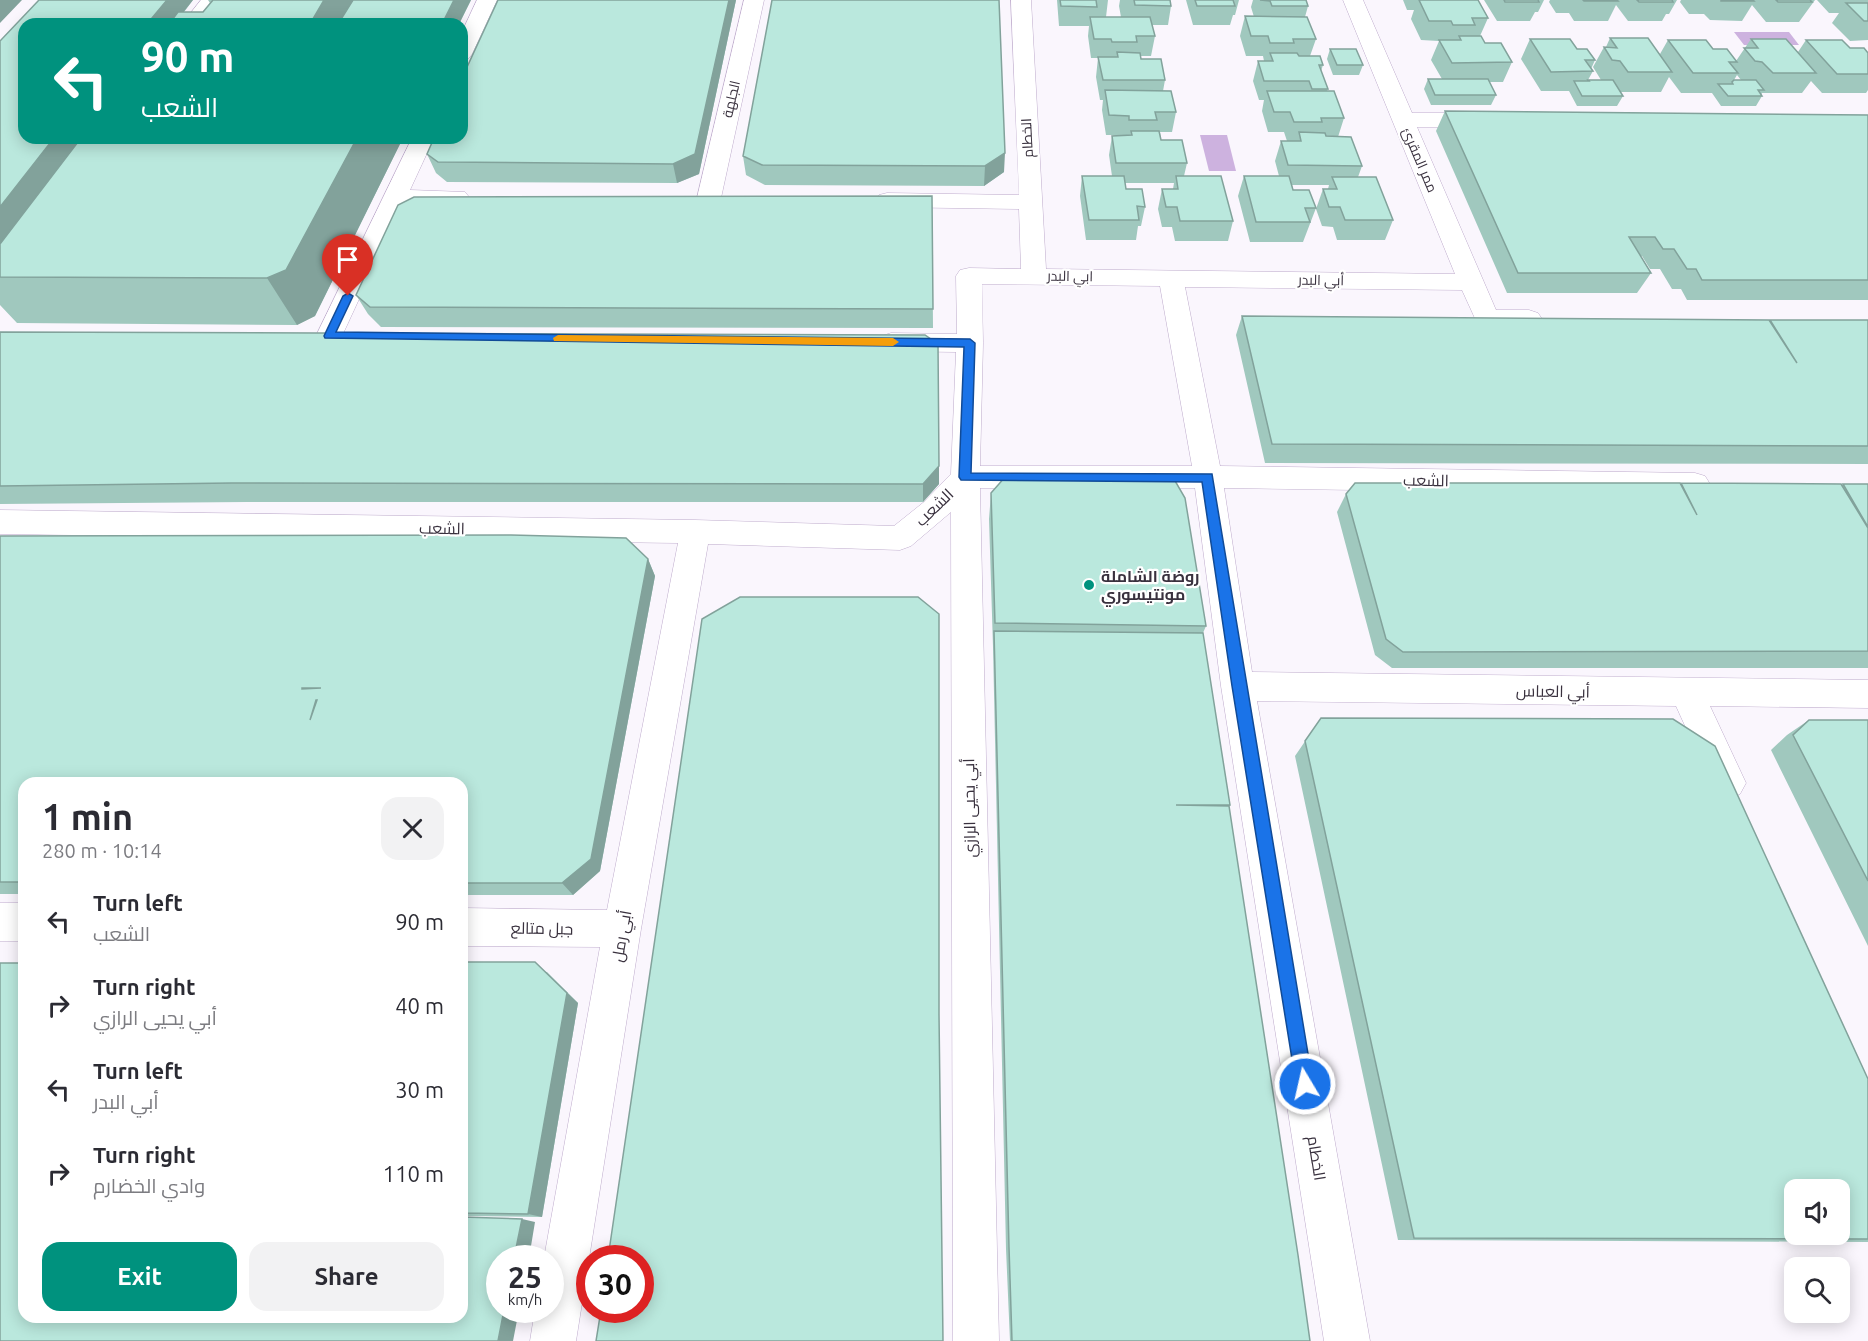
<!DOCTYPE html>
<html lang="en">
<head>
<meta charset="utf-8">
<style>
	:root { --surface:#fff; --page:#f2f2f3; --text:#2b2b33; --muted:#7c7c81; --accent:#00927e }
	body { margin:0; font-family:Ubuntu,Cairo,sans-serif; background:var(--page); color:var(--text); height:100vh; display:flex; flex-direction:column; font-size:22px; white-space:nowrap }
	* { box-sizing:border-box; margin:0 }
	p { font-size:20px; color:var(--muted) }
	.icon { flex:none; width:33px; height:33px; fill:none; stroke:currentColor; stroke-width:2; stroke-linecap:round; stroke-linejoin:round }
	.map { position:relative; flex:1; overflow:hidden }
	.sheet { position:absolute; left:18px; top:777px; width:450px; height:546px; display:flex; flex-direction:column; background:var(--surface); border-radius:18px; box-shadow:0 3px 15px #0003 }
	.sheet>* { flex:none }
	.guide { position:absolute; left:18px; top:18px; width:450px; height:126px; border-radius:18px; box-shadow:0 3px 15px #0003; background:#00927e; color:#fff; overflow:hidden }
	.tools { position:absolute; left:1784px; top:1179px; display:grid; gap:12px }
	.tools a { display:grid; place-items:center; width:66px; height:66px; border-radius:12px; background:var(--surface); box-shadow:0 3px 15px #0003; font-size:30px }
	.speed { position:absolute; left:486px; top:1245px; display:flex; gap:12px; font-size:30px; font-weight:700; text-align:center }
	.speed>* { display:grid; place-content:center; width:78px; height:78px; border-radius:50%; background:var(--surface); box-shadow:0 3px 15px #0003; line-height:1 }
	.speed small { font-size:15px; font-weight:400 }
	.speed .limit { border:9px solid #d22; background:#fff; color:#111 }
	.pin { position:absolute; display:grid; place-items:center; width:51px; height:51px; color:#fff; margin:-62px -26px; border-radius:50% 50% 50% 0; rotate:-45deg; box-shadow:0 0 6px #0007 }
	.pin .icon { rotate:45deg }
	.me { position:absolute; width:66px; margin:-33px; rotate:351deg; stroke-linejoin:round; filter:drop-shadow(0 0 4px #0008) }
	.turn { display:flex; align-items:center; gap:21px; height:126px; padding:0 24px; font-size:27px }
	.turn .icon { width:78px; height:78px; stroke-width:2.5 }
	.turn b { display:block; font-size:42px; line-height:51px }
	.round { display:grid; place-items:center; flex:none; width:63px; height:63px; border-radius:18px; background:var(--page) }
	.head { display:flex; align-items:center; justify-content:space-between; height:102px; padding:0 24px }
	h1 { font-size:36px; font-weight:600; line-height:45px }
	.button { display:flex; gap:12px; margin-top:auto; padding:12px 24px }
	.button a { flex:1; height:69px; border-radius:18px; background:var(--accent); color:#fff; font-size:24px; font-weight:600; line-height:69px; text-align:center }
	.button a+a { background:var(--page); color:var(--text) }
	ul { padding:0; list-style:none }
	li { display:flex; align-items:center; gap:18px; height:84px; padding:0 24px }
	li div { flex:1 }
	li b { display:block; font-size:22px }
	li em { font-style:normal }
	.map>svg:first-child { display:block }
	.water { fill:#cdb2df }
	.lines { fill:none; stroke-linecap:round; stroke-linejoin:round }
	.minor-casing { stroke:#beabcc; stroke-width:1 }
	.minor { fill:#fff; fill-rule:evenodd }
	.wall { fill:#a0c8be; fill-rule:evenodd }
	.shaded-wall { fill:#82a29b }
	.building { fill:#bae8dd; stroke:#82a29b; stroke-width:1.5; fill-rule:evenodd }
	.route { fill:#1a73e8; stroke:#114b97; stroke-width:1.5 }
	.slow { fill:#f59e0b }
	.poi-dot { fill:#00927e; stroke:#fff; stroke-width:2 }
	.labels { text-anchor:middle; stroke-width:4.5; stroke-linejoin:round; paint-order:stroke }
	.far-street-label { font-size:14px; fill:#39313e; stroke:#fff }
	.street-label { font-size:16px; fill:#39313e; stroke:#fff }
	.poi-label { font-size:16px; font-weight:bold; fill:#39313e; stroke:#fff; text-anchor:start }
</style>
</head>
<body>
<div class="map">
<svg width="1868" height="1341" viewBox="0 0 1868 1341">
	<rect width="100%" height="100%" fill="#faf6fd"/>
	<path class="water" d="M1734,32H1789L1799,45H1744Z
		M1200,135H1227L1236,171H1209Z"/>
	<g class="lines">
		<g class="minor-casing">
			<path id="minor" d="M201,0H221L202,24H182Z
				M477,0H497L472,54L469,58L462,60V32Z
				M744,0H764L721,198L717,203L709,205L701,203L697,198Z
				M1011,0H1031L1046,269L1455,274L1343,0H1363L1412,113H1486L1494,115L1497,120L1494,125L1486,127H1417L1496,310H1529L1538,313L1542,319L1538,325C1520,330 1496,330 1478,325L1462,290L1185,287L1220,466L1695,473L1705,476L1710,484L1705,492L1695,495L1224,488L1252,672L1868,680V708L1710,706L1746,783L1740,794L1728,799L1716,794L1676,706L1257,701L1370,1341H1324L1221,686L1195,488H980L999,1341H953L951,512L911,546L900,550L708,544L641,929L576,1341H530L535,1310H550V1258H544L600,947L462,946V908L607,910L678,543L0,534V510L695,520L894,526L924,502L951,474L956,352L891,351L882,348L878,342L882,336L891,333L957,334L956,276L960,270L969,268L1021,269L1019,209L887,207L879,205L875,200L879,195L887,193L1019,195ZM982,284L1160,286L1192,466H980L983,343Z
				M412,138H434L410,190L465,192L469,197L465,202L457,204H403L342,336L338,342L329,345L320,342L316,336Z
				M0,903H24V941H0Z"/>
		</g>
		<use href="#minor" class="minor"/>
	</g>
	<path class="wall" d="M39,0H193L184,12H203L210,3L208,0H471L315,316L297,325L17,323L0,305V41Z
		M498,0H736L699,174L677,183L447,182L436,173L427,154Z
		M772,0L1004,172L984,186L765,185L746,175L743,156Z
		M1057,0H1108L1106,17H1121L1119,6L1120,0H1170L1171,6L1168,25H1152L1155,36L1151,56H1140L1141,59L1165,80L1163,91L1176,112L1172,132H1160L1161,140L1187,163L1184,176L1233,221L1228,241H1175L1172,227H1162L1158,209L1162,189H1173L1174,183H1125L1126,189L1145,207L1141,226H1138L1136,240H1086L1080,196L1082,176H1112L1109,155L1112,136L1124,135H1106L1102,110L1103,100H1100L1096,77L1098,58H1091L1088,36L1089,26H1059Z
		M1186,0H1239L1235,15H1233L1230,25H1193Z
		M1253,0H1306L1308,6L1305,17L1316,39L1310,56L1323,65L1321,71L1328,89L1327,91L1344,118L1338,137L1362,166L1358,177L1393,220L1385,240H1337L1333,227L1322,226L1316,209L1323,189H1328L1329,185H1292L1293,190L1316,208L1303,242H1250L1238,196L1244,176H1279L1275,161L1281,141H1287L1284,132H1268L1262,111L1264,100H1259L1253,81L1258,61H1264L1263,56H1246L1240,36L1245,16L1254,17L1251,7Z
		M1403,0H1478L1488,18L1480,36L1485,43L1512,62L1503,82H1489L1496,95L1491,105H1431L1424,89L1428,79H1442L1431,60L1439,41L1421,40L1411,19L1414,10H1407Z
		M1484,0H1544L1538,12H1535L1530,21H1497Z
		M1550,0H1677L1669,14H1666L1662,21H1628L1616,5L1608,21H1574L1569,13H1556L1549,2Z
		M1681,0H1815L1799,22H1766L1752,5L1742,21L1710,20L1704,14H1689L1680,2Z
		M1817,0H1868V40L1850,41L1832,23L1839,13H1829Z
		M1610,38L1660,54L1668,40L1713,49L1736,61L1751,39L1798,52L1806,40L1850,48L1868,53V90L1866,93H1822L1811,81L1802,93H1762L1761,95L1762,96L1756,106H1721L1712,93H1681L1669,77L1661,92H1620L1623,96L1617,106H1577L1569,91H1541L1521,59L1530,39L1577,49L1595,60L1591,69L1593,71L1588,80H1601L1593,67L1604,47H1606ZM1737,75L1741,80H1734Z
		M1330,49L1363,65L1359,75H1333L1327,59Z
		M1445,111L1868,115V300H1687L1681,289H1672L1660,269H1650L1642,256H1641L1651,273L1637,293H1507L1436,131Z
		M932,196L933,328L381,327L368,314L356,295Z
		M1242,316L1769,321L1770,320H1868V464L1265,463L1236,335Z
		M0,332L939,484L923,502H247L0,504Z
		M1681,483L1842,485L1843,484H1868V668H1392L1375,655L1337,512L1346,494L1680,484Z
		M991,493L1206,626L1203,633L1230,805L1229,806L1310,1341H1010L1006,1249L993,647L989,519Z
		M0,536L648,559L655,576L600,871L573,895H462V783H24V894H0Z
		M1321,718L1868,1079V1242L1398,1240L1295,756Z
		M1809,720H1868V946L1771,750L1787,735Z
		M462,962L547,972L578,1003L542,1217L462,1216Z"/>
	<path class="shaded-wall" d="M0,0H22L0,23Z
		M167,0H193L174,24H147Z
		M324,0H372L358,24H310Z
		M454,0H471L459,24H442Z
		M729,0H736L699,174L677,183L673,164Z
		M54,138H85L0,249V207Z
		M357,138H403L315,316L297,325L267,278Z
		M1005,153L1004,172L984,186L985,166Z
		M939,466V484L923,502V484Z
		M648,559L655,576L600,871L573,895L562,883Z
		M535,962L578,1003L542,1217L528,1214Z
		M522,1219L535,1222L529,1258H514Z
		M504,1310H519L513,1341H498Z"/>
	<path class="building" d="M39,0H167L147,24H24V138H54L0,207V41Z
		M213,0H324L310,24L418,23L169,24L178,12H203Z
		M353,0H454L442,24H338Z
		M498,0H729L695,154L673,164L438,162L427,154L434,138H462V78Z
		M772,0H999L1005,153L985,166L762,165L743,156Z
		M1060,0H1096L1097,7L1061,6Z
		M1134,0H1170L1171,6L1135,5Z
		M1195,0H1233L1235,6H1197Z
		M1260,0H1306L1308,6H1272L1270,1Z
		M1419,0H1478L1488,18H1472L1475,25H1453L1451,21H1429Z
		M1504,0H1538L1539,2H1505Z
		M1583,0H1617L1618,1H1584Z
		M1637,0H1672L1673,2H1639Z
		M1721,0H1753L1754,1H1721Z
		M1776,0H1810L1812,2H1778Z
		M1846,3H1868V21H1864Z
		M1245,16L1307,17L1316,39H1293L1294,43H1270L1268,36H1251Z
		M1090,17H1150L1155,36H1136L1137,42H1112L1111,39H1094Z
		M1459,36H1481L1485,43H1501L1512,62L1452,63L1439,40H1461Z
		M1610,38H1648L1672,72H1628L1620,61L1612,60L1604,47L1617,48Z
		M1530,39H1570L1577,49H1587L1595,60H1585L1593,71L1551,72Z
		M1751,39H1786L1816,73H1773L1762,62L1755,61L1744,48H1758Z
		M1668,40H1706L1713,49H1727L1737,62H1729L1738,73H1693Z
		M1806,40H1842L1850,48H1864L1868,53V74H1837Z
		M1330,49H1356L1363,65H1337Z
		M1117,52L1140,53L1141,59H1161L1165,80H1103L1098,57H1118Z
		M1270,53H1297L1299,56H1320L1323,65H1319L1328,89H1312L1309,81H1264L1258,61H1273Z
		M1428,79H1488L1496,95H1435Z
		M1588,80H1613L1623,96H1582L1574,81H1589Z
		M1734,80H1756L1764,90H1758L1762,96H1728L1718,84H1733L1732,82Z
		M1105,90L1171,91L1176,112H1155L1157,120H1129V116L1109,115Z
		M1267,91H1334L1344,118H1321L1322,122H1294L1290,112H1274Z
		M1445,111L1868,115V280H1702L1696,269H1687L1674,249H1663L1655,237H1629L1651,273H1518Z
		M1131,131H1159L1161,140H1182L1187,163H1116L1112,136L1132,135Z
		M1299,132L1325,133L1326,136L1351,137L1362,166L1288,165L1281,141H1301Z
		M81,138H357L286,270L267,278L0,277V244Z
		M1082,176H1124L1126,189H1142L1145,207L1137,206L1139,220H1089Z
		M1176,176H1221L1233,221H1180L1177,207H1166L1162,189H1178Z
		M1244,176H1289L1293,190H1309L1316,208H1305L1310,222H1256Z
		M1332,177H1376L1393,220H1345L1340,207H1329L1323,189H1337Z
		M932,196L933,309L370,307L356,295L398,205L414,197Z
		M1242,316L1769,320L1797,363L1770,320H1868V446L1272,444Z
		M0,332L925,335L938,344L939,466L923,484L232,483L0,486Z
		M1006,476L1174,479L1185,498L1206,626L995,623L991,493Z
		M1355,483H1680L1697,515L1681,483L1841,484L1868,528V651L1403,652L1386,639L1346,494Z
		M1843,484H1868V527Z
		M511,535L626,538L648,559L591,859L562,883H462V783H24V882H0V536ZM302,688H321L302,689ZM316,700H317L310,720Z
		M740,597H918L939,614V1014L943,1341H596L601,1310H640V1258H608L702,619Z
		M994,631L1203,633L1230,805H1176L1229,806L1298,1255L1310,1341H1012L1009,1247Z
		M1321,718L1673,719L1715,746L1868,1079V1239L1414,1238L1305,741ZM1794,1190H1839V1234H1794Z
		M1809,720H1868V881L1793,735Z
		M462,962H535L567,993L528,1214L462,1213Z
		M0,963H24V1317H462V1217L522,1219L514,1258H500V1310H504L498,1341H0Z"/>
	<path class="route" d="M348,293L353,296L336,332L970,339L975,343L971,473L1212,474L1313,1084L1311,1090L1305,1092L1299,1090L1296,1084L1232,686L1202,482L961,480L959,477L964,347L325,338L324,336L343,296Z"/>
	<path class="slow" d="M558,335L893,338L899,342L893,346L554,341L553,338Z"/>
	<circle class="poi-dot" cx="1089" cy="585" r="6"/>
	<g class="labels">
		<g class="far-street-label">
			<text transform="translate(731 99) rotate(-77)" y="5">الجلهة</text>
			<text transform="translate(1027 138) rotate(-93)" y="5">الخطام</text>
			<text transform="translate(1420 160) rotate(67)" y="5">ممر المقرئ</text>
			<text transform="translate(1070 276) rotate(1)" y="5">ابي البدر</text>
			<text transform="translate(1321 280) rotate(1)" y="5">أبي البدر</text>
		</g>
		<g class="street-label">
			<text transform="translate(1426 480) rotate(1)" y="6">الشعب</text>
			<text transform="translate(934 507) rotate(-44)" y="6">الشعب</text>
			<text transform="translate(442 528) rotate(1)" y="6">الشعب</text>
			<text transform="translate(1553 691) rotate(1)" y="6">أبي العباس</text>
			<text transform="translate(969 808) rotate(-91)" y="6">أبي يحيى الرازي</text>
			<text transform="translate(542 928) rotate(1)" y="6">جبل متالع</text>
			<text transform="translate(621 936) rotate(-80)" y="6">أبي رمل</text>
			<text transform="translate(1317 1158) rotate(81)" y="6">الخطام</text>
		</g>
		<g class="poi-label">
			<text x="1101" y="582">روضة الشاملة<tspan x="1101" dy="18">مونتيسوري</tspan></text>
		</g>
	</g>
</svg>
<div class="tools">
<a><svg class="icon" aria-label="sound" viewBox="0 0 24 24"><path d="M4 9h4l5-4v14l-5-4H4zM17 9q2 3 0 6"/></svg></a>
<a><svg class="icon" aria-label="search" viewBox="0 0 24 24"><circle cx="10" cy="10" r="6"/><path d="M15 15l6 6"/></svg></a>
</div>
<div class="speed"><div>25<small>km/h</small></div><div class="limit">30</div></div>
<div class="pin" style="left:348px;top:296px;background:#d93025"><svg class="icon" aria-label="arrive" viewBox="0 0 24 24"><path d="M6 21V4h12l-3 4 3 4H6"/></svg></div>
<svg class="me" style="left:1305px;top:1084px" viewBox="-20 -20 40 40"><circle r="17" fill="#1a73e8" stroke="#fff" stroke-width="3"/><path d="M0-11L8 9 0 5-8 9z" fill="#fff"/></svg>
<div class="guide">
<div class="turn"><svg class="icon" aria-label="left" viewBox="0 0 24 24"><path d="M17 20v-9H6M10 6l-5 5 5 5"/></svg><div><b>90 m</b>الشعب</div></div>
</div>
<section class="sheet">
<div class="head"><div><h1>1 min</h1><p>280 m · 10:14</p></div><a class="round"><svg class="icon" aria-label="close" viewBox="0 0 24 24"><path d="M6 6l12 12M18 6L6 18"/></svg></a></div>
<ul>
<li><svg class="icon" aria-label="left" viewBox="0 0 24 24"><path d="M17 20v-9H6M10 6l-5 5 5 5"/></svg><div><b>Turn left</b><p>الشعب</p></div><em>90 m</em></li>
<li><svg class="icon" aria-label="right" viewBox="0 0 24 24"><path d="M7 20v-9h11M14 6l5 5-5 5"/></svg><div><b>Turn right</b><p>أبي يحيى الرازي</p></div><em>40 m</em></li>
<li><svg class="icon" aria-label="left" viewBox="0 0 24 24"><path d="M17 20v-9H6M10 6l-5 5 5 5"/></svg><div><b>Turn left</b><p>أبي البدر</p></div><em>30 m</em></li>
<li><svg class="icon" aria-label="right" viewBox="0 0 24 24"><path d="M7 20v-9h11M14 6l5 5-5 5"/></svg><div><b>Turn right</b><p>وادي الخضارم</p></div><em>110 m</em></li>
</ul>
<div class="button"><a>Exit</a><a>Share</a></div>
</section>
</div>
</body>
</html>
